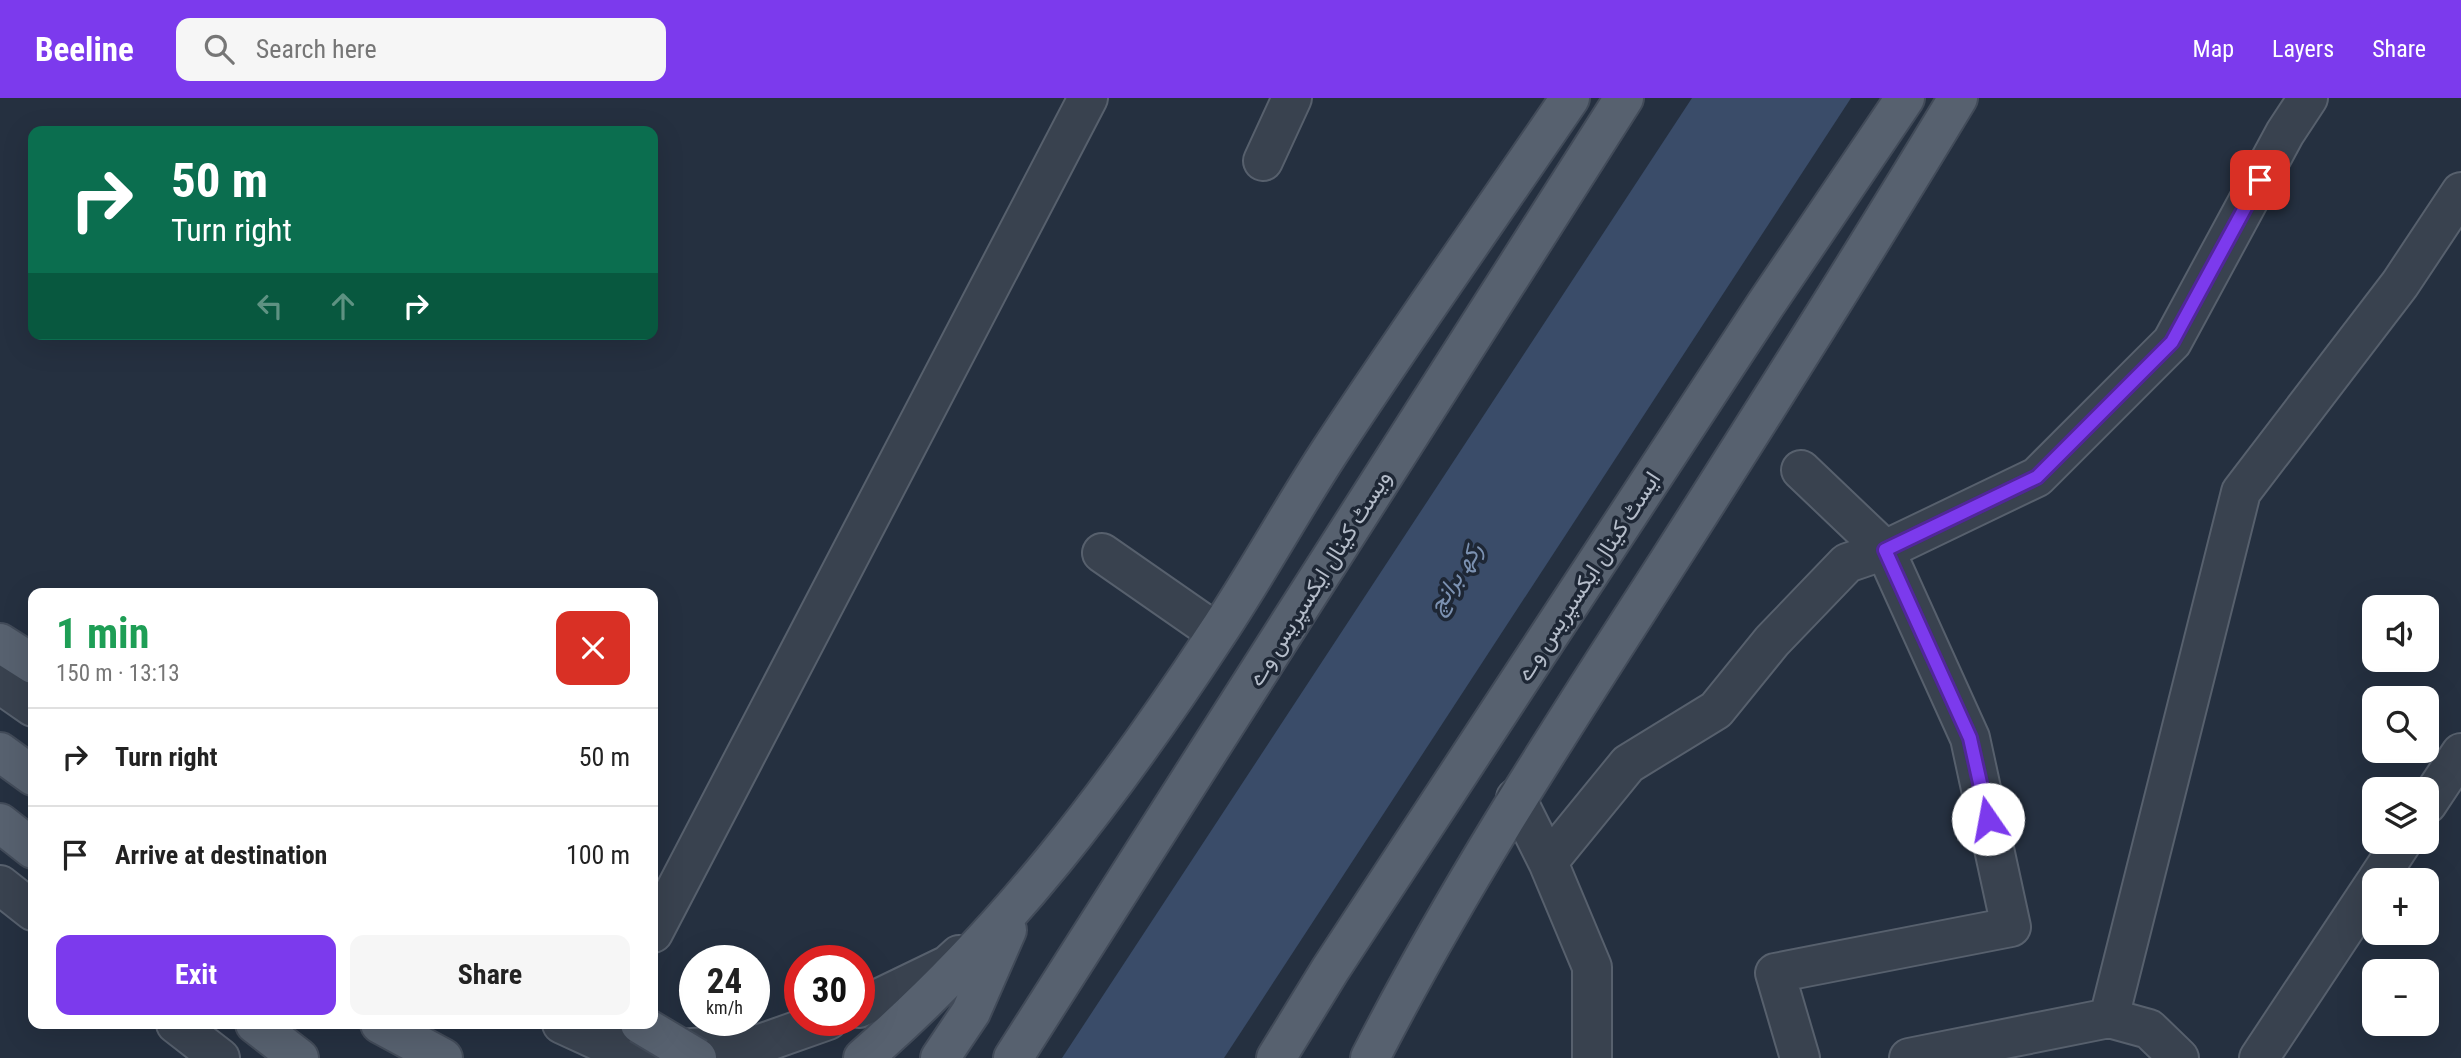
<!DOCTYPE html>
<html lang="en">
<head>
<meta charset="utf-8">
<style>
	:root { --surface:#fff; --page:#f6f6f6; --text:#222; --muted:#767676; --line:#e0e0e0; --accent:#7c3aed }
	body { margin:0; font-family:"Roboto Condensed",Vazirmatn,sans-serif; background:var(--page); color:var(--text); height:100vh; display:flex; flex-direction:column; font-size:26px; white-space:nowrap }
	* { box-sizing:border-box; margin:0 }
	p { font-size:23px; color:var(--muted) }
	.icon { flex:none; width:38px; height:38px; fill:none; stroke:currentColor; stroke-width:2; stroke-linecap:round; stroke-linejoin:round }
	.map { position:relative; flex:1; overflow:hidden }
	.sheet { position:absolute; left:28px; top:490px; width:630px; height:441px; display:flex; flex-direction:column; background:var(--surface); border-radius:14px; box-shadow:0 7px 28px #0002 }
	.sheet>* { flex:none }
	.guide { position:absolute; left:28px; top:28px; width:630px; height:214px; border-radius:14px; box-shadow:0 7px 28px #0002; background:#0b6e4f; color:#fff; overflow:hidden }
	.controls { position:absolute; left:2362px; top:497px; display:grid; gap:14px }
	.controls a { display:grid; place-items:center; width:77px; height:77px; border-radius:14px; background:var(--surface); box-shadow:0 7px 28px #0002; font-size:35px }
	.speed { position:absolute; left:679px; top:847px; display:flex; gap:14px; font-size:35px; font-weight:700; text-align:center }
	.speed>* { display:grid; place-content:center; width:91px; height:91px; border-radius:50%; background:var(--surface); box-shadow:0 7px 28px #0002; line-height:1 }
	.speed small { font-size:18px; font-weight:400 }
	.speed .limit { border:10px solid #d22; background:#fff; color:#111 }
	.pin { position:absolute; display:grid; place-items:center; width:60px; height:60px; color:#fff; margin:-30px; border-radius:14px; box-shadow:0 4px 10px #0006 }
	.me { position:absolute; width:77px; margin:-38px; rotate:348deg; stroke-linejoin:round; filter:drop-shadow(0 0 5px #0008) }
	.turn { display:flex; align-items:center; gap:24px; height:147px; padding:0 28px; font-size:32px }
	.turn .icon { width:91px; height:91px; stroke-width:2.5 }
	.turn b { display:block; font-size:49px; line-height:60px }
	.lanes { display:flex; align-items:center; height:66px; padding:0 28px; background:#0003; justify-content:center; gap:35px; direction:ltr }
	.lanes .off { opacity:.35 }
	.round { display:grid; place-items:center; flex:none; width:74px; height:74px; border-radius:14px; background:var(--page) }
	.summary { display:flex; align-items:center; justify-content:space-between; height:119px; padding:0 28px }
	h1 { font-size:42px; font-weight:700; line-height:52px; color:#1e9e55 }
	.action { display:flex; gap:14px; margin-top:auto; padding:14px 28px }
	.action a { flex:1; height:80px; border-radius:14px; background:var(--accent); color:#fff; font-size:28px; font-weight:700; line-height:80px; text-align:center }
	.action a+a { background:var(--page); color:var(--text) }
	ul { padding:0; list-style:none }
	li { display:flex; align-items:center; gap:21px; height:98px; padding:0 28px; border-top:2px solid var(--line) }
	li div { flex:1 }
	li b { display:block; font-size:26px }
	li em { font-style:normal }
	header { display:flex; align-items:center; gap:42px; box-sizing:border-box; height:98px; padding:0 35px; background:var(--accent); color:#fff }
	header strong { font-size:33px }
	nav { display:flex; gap:38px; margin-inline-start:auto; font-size:24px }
	.search { width:490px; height:63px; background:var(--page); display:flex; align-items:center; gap:18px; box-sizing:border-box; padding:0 24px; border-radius:14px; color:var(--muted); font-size:26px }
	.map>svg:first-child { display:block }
	.water { fill:#3a4c69 }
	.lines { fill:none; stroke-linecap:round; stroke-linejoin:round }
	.street-casing { stroke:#57606d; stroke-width:42 }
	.primary-casing { stroke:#424b59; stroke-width:42 }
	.street { stroke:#39424f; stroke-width:38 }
	.primary { stroke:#57616f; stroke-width:38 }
	.primary-bridge-casing { stroke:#424b59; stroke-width:42; stroke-linecap:butt }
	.primary-bridge { stroke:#57616f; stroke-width:38 }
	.route-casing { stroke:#51269a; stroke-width:18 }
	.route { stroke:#7c3aed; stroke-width:12 }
	.labels { text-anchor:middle; stroke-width:7; stroke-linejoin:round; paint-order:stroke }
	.street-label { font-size:23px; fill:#b5bdca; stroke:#1e2735 }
	.water-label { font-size:24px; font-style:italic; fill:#7c92b2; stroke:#1e2735 }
</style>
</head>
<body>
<header>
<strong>Beeline</strong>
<div class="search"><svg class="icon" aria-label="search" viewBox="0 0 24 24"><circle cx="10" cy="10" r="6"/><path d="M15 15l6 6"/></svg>Search here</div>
<nav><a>Map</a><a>Layers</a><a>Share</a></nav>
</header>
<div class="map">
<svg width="2461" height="960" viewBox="0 0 2461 960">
	<rect width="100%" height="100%" fill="#253040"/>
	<path class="water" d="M1692,0H1851L1224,960H1062Z"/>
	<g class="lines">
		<g class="street-casing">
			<path id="street" d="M1263,63L1292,0
				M1102,455L1217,535
				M0,586L33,609
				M1516,700L1548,764L1592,869V960
				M2427,706L2461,655
				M1548,764L1628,666L1716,612L1772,543L1847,465L1885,452L2037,379L2172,244L2285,35L2308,0
				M2377,782L2402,744
				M0,787L33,813
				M653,835L1088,0
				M859,910L948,867L959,857
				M176,926L220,960
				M562,926L597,942L659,952L760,946L828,922
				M1800,960L1775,875L2011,829L1970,640L1885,452L1801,372
				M1909,960L2109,920
				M2179,960L2149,931L2109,920L2241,394L2400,186L2461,94
				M2259,960L2375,785"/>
		</g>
		<g class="primary-casing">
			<path id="primary" d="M0,545L33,566
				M0,654L33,678
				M0,725L33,751
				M255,926L299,960
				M380,926L443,960
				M863,960C1006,836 1113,694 1216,537C1256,477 1291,413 1330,353C1408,234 1490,118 1570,0
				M940,960L971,914L1007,832
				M1013,960L1624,0
				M1276,960L1330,872L1766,206L1905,0
				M1370,960C1458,788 1563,628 1667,466C1766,311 1863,157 1958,0"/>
		</g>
		<use href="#street" class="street"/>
		<use href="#primary" class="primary"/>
		<g class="primary-bridge-casing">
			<path id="primary-bridge" d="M640,926L697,960"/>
		</g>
		<use href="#primary-bridge" class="primary-bridge"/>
	</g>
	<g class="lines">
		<g class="route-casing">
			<path id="route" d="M1988,721L1970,640L1885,452L2037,379L2172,244L2260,82"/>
		</g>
		<use href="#route" class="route"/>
	</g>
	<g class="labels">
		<g class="street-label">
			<text transform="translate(1588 478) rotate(-57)" y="8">ایسٹ کینال ایکسپریس وے</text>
			<text transform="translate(1319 480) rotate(-58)" y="8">ویسٹ کینال ایکسپریس وے</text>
		</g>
		<g class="water-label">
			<text transform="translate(1455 480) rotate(-57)" y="8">رکھ برانچ</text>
		</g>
	</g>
</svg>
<div class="controls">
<a><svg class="icon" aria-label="sound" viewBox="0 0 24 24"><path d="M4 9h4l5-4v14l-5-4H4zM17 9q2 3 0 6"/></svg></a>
<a><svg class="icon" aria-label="search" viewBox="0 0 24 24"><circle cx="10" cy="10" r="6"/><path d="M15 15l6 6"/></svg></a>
<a><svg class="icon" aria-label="layers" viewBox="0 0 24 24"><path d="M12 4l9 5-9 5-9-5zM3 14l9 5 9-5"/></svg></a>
<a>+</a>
<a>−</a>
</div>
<div class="speed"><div>24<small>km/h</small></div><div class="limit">30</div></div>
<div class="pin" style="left:2260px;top:82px;background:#d93025"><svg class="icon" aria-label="arrive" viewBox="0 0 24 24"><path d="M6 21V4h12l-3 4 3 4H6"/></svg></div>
<svg class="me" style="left:1988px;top:721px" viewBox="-20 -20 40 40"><circle r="19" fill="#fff"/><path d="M0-13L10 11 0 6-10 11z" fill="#7c3aed"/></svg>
<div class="guide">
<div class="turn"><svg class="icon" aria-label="right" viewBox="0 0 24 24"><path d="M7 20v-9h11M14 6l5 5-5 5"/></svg><div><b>50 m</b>Turn right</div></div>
<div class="lanes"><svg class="icon off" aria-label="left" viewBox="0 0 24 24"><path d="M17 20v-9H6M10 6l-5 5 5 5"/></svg><svg class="icon off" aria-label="ahead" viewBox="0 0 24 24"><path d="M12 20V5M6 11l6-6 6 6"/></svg><svg class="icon" aria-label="right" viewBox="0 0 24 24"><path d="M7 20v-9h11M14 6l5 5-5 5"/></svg></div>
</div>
<section class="sheet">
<div class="summary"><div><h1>1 min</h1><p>150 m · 13:13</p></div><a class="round" style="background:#d93025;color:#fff"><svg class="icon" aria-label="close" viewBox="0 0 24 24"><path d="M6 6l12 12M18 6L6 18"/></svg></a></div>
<ul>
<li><svg class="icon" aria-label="right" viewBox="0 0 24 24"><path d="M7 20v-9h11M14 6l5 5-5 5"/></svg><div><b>Turn right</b></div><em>50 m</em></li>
<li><svg class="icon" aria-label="arrive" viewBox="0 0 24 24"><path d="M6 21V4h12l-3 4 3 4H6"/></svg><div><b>Arrive at destination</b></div><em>100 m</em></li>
</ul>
<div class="action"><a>Exit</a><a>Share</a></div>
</section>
</div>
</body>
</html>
